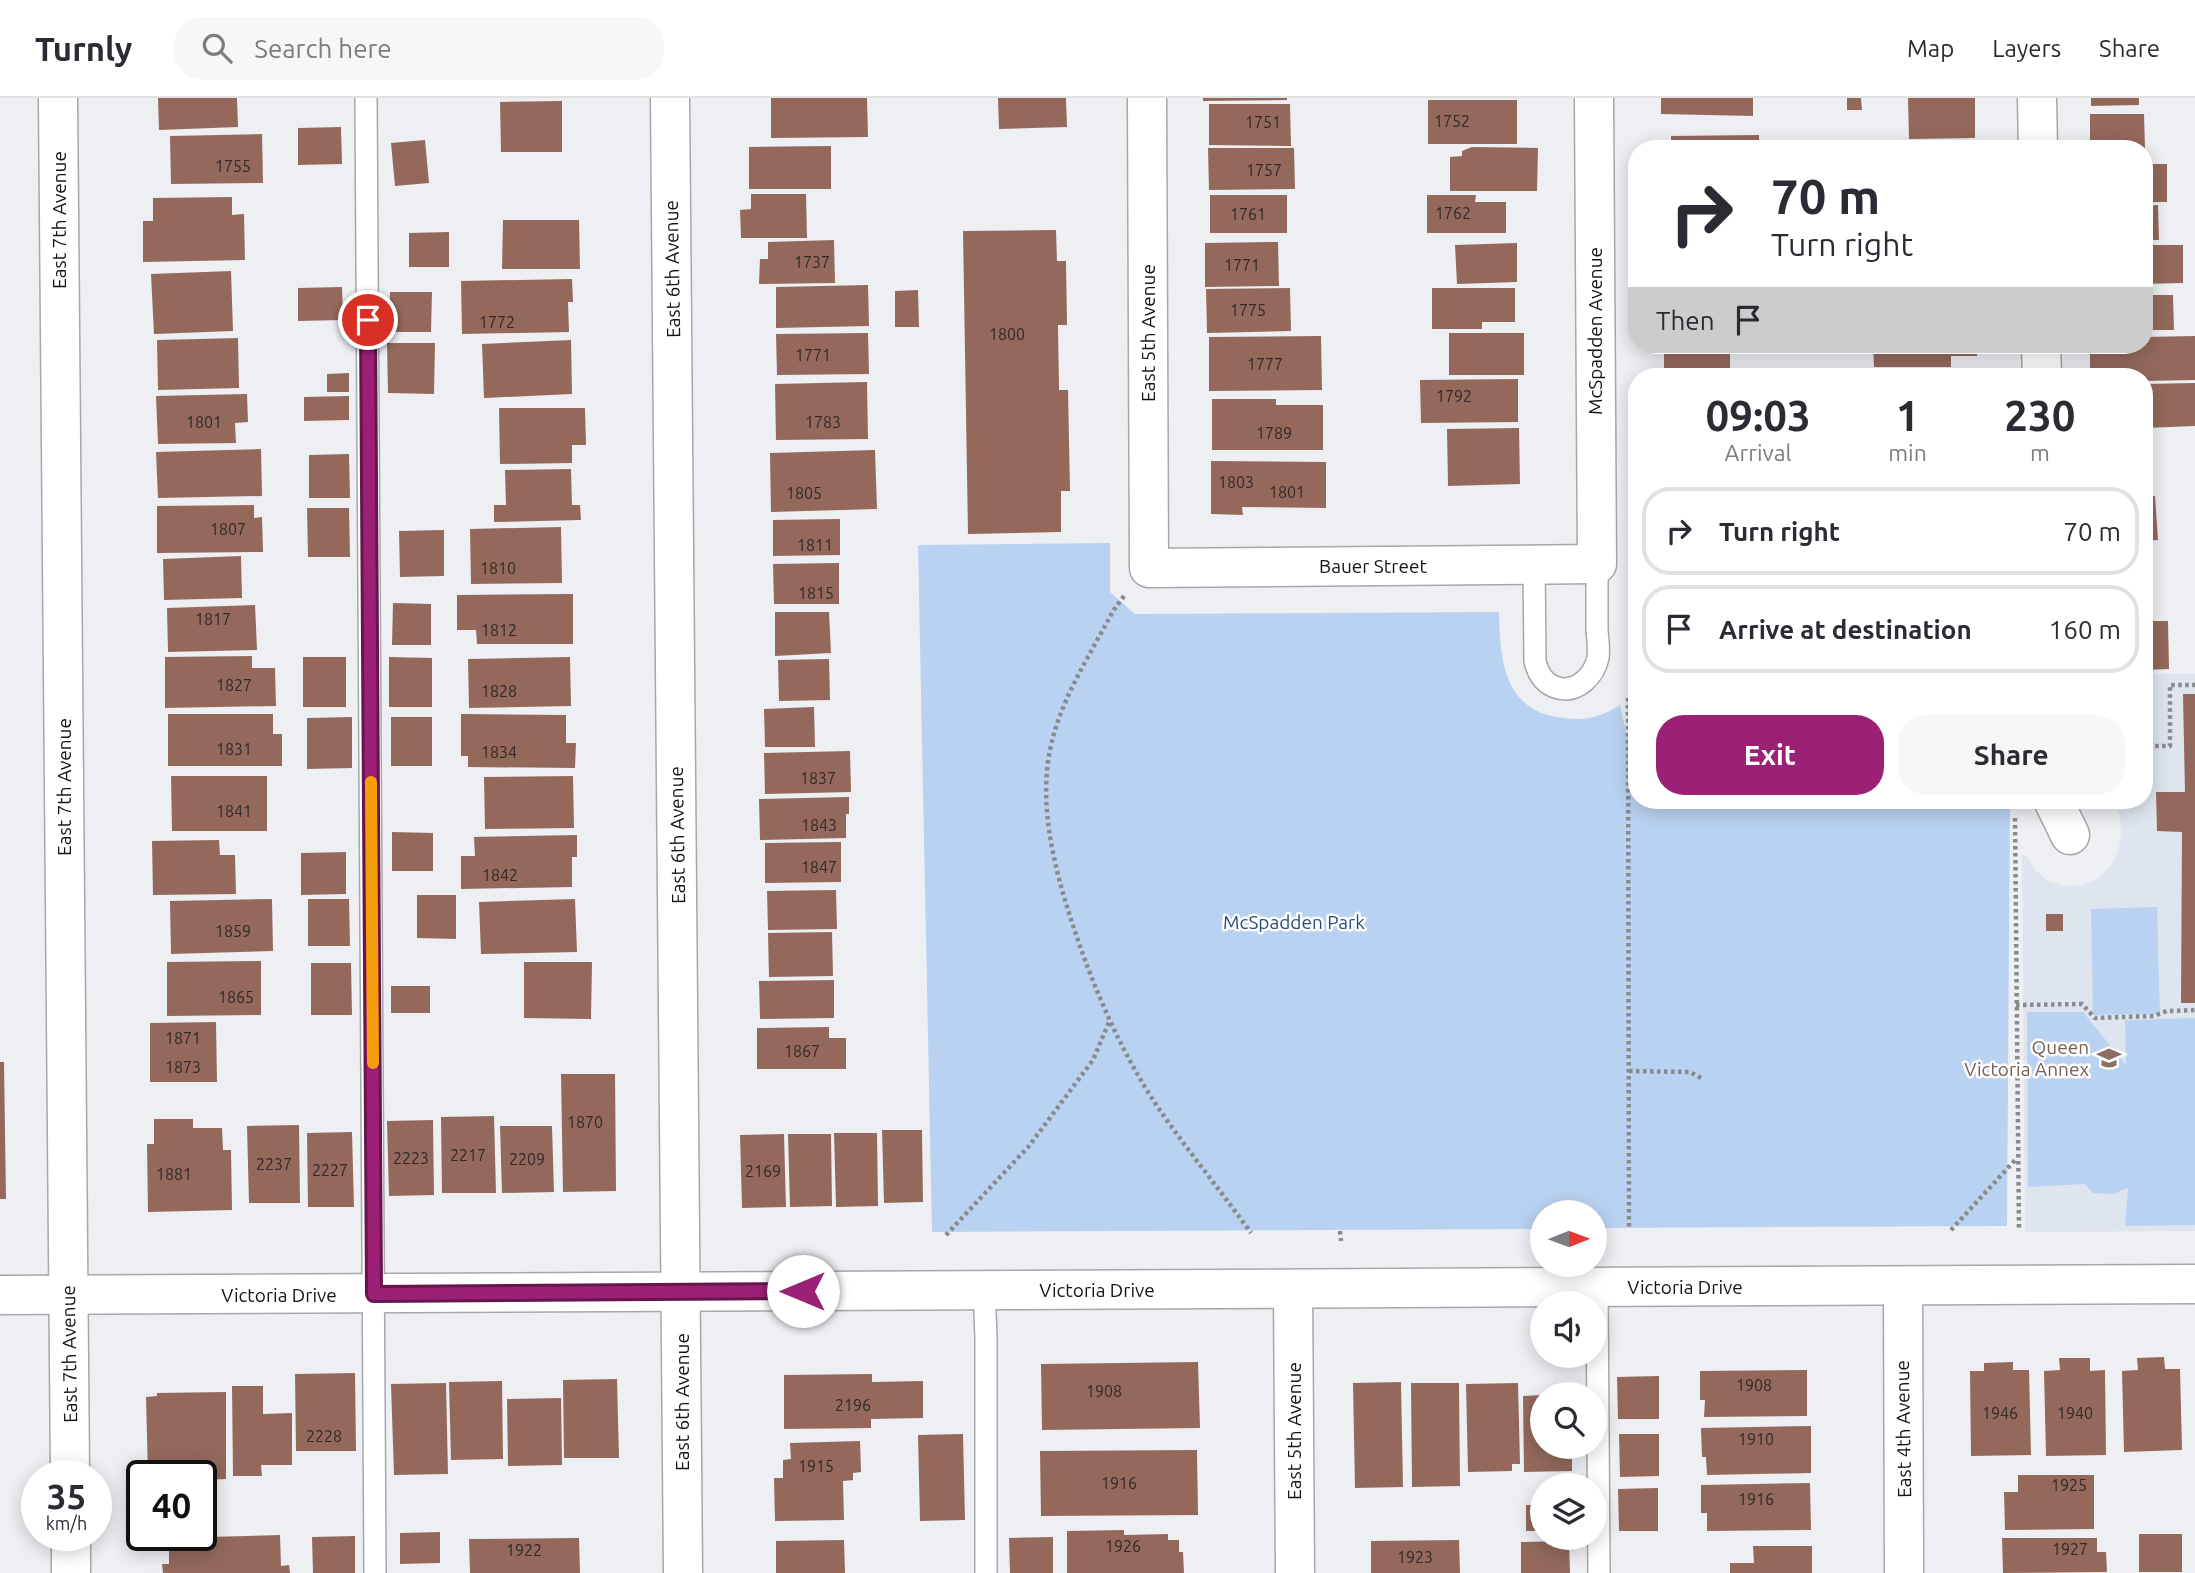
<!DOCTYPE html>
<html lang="en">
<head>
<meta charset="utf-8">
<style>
	:root { --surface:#fff; --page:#f7f7f7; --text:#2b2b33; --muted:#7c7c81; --line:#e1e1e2; --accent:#9d2077 }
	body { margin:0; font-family:Ubuntu,sans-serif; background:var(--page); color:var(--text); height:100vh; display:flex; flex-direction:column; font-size:26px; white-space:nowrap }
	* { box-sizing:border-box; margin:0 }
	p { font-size:23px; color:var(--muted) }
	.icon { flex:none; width:38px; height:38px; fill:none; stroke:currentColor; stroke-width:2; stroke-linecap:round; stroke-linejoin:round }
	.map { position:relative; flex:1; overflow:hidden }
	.panel { position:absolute; left:1628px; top:270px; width:525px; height:441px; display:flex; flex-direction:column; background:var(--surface); border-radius:28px; box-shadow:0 4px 18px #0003 }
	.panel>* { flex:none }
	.hud { position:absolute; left:1628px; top:42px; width:525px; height:214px; border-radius:28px; box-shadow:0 4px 18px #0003; background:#fff; color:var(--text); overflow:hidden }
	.needle { width:46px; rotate:89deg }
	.buttons { position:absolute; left:1530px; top:1102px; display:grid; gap:14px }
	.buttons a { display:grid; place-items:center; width:77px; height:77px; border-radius:50%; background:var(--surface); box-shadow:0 4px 18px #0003; font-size:35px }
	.speed { position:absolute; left:21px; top:1362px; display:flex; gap:14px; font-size:35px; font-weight:700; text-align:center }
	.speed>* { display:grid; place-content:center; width:91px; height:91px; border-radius:50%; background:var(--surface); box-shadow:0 4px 18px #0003; line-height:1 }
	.speed small { font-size:18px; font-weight:400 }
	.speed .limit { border:4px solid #111; border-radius:10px; background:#fff; color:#111 }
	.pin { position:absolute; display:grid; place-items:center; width:60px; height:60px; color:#fff; margin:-30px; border:4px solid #fff; border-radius:50%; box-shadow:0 2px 7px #0007 }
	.me { position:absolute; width:77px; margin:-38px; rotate:270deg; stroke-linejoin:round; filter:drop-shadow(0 0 5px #0008) }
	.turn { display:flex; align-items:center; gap:24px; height:147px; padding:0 28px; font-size:32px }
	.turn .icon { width:91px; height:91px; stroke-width:2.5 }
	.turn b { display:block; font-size:49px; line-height:60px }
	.then { display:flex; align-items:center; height:66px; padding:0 28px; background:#0003; gap:14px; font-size:26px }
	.eta { display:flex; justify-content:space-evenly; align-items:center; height:119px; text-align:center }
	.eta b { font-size:42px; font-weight:600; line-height:49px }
	.action { display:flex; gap:14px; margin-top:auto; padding:14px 28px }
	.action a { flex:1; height:80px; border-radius:28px; background:var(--accent); color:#fff; font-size:28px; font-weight:600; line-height:80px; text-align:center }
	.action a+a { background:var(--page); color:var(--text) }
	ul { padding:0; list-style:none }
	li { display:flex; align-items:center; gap:21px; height:88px; margin:0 14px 10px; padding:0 14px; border:4px solid var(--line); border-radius:28px }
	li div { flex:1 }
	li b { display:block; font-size:26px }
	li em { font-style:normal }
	header { display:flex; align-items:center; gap:42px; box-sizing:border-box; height:98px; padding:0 35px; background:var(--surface); border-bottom:2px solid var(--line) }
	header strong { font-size:33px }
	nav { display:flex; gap:38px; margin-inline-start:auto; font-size:24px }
	.search { width:490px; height:63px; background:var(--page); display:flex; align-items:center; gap:18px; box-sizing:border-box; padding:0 24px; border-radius:28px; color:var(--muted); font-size:26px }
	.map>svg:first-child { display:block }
	.built { fill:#dee5ef }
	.green { fill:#bad2f2 }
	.building { fill:#94695c }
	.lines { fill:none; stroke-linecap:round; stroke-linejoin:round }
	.lane-casing { stroke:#a5a8ab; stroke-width:24 }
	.street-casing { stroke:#a5a8ab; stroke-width:41 }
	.secondary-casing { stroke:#a5a8ab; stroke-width:41 }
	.path { stroke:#888a8c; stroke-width:4.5; stroke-dasharray:3.5 3.5; stroke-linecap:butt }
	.lane { stroke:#fff; stroke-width:21 }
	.street { stroke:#fff; stroke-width:38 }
	.secondary { stroke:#fff; stroke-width:38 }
	.route-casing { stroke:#66154d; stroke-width:18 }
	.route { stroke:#9d2077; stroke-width:12 }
	.slow { stroke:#f59e0b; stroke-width:12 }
	.labels { text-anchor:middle; stroke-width:5; stroke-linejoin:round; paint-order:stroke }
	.number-label { font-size:16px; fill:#332927 }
	.street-label { font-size:19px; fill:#131415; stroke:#fff }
	.park-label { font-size:19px; fill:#294d7c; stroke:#fff }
	.education-label { font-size:19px; fill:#785e54; stroke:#fff; text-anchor:end }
</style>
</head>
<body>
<header>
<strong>Turnly</strong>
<div class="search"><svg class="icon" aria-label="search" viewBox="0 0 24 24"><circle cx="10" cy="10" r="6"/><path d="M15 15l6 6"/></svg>Search here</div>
<nav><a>Map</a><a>Layers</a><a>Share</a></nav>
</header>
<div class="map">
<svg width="2195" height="1475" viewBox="0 0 2195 1475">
	<rect width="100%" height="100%" fill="#edeff3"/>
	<path class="built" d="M2144,576H2195V1133L2025,1134L2022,757H2026L2035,772L2048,783L2065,788L2082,787L2098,780L2110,769L2118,753L2121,736L2120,717L2110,702H2144Z"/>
	<path class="green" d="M1110,445V494L1135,516L1499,514C1500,564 1504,614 1564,620C1587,623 1601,619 1620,607L1630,651H1636V702H2010L2007,1128L1594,1130V1115H1542V1131L932,1134L918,447Z
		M2157,809L2160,916L2093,917L2091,811Z
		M2027,914H2083L2126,967L2125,922L2195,920V1127L2125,1128L2128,1090L2113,1096L2093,1095L2085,1086L2028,1089Z"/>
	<path class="building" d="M158,0H237L238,29L159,32Z
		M771,0H867L868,39L771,40Z
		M998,0H1066L1067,29L999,31Z
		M1203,0H1287V2L1203,3Z
		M1661,0H1753V18L1661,16Z
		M1847,0H1861L1862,12H1847Z
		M1908,0H1975V40L1909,41Z
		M2091,0H2139V7L2091,8Z
		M1428,2H1517V46H1428Z
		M562,3V54H501L500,4Z
		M1209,6H1290L1291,48L1209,47Z
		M2090,16H2144L2145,51H2090Z
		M341,29L342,66L298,67V30Z
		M262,36L263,85L171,86L170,38Z
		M1759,37V51H1671V38Z
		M425,42L429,85L395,88L391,45Z
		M1960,43L1961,51H1882V45Z
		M831,48V91H749V49Z
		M1472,49L1538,50L1537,93H1450V59L1462,58V53Z
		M1208,50H1294L1295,91L1209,92Z
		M2144,66H2167V104H2144Z
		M751,96H806L807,140H741L740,112L751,111Z
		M1210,97H1287V135H1210Z
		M1427,97H1476L1475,104H1506V135H1427Z
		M232,99V117L244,116L245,162L143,164V123H153V100Z
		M2158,107L2159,142H2144V108Z
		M503,122H579L580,171H502Z
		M1056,132L1057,163H1066L1067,227H1058L1059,292H1068L1070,393H1061V434L968,436L963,133Z
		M449,134V169H409V135Z
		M834,142L835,185L759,186L760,161H768V144Z
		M1278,144L1279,188L1205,189V145Z
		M1517,145V184L1457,186L1455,147Z
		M2144,147H2183V185L2144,186Z
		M231,173L233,233L154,236L151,176Z
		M572,181L573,204H568L569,234L462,236L461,183Z
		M868,187L869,228L776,230V189Z
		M342,189L343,222L298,223V190Z
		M1290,190L1291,233L1207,235L1206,191Z
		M1432,190H1515V224H1482V231H1432Z
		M918,192L919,229H895V193Z
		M390,194H432L431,234H389Z
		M2144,197H2173L2174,232H2144Z
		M868,235L869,276L777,277L776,236Z
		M1449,235H1524V277H1449Z
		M1321,238L1322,292L1209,293V239Z
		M2195,238V282L2144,283V278H2090V247H2144V239Z
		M238,240L239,290L158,292L157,242Z
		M571,242L572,296L484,300L482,246Z
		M387,245H435L434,296L388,295Z
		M1873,247H1977V258H1951V269H1874Z
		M1730,254V278H1664V255Z
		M1876,274H1960V278H1876Z
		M349,275V294H327V276Z
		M1518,281V324L1421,325L1420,282Z
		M867,284L868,341L776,342L775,286Z
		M2195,285V328L2144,330V286Z
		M247,296L248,324L235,325L236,345L158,346L156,298Z
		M349,298V322L304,323V299Z
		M1212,301H1276V307H1323V352H1212Z
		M499,310H585L586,347H572V365L500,366Z
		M1519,330L1520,386L1448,388L1447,331Z
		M261,351L262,398L158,400L156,354Z
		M875,352L877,411L771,414L770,355Z
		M349,356L350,400H309V357Z
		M1211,363L1326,364V410L1242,409L1243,417L1211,416Z
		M571,371L572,407H580L581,422L494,424V407H506L505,372Z
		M2144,398H2155L2158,442L2144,443Z
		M254,407V420L262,419L263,454L157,455V408Z
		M307,410H349L350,459H308Z
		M840,421V457L773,458V422Z
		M561,429L562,485L471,486L470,431Z
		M444,432V478L400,479L399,433Z
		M2149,457L2151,505H2144V458Z
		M241,458L242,500L164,502L163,461Z
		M839,465V506H774L773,466Z
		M573,496V546H477L476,532H457V497Z
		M393,505L431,506V547H392Z
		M255,507L257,552L168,554L167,510Z
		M775,514H829L831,555L775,558Z
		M2144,523H2168L2169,571L2144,572Z
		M252,558V570H275L276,608L165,610V559Z
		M303,559H346V609H303Z
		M389,559L432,560V609H389Z
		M570,559L571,608L469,610L468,561Z
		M829,561L830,602L779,603L778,562Z
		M2183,596H2195V905H2181L2182,734L2157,733L2156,694H2185Z
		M814,609L815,649H765L764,611Z
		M168,616H273V636H282V668H168Z
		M461,616L566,617V645H576L575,670L468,669V658H461Z
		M352,619V670L307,671V620Z
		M391,619H432V668H391Z
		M850,653L851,694L765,696L764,655Z
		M171,678H267V733H172Z
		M573,678L574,730L485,731L484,679Z
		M849,699V716H846V740L760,742L759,701Z
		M392,734L433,735V773H392Z
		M577,737V759H572V789L461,791V758H475L474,739Z
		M219,742L220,757H235L236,796L153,797L152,743Z
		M841,744V784L765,785V745Z
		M346,754V796L301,797V755Z
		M836,792L837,831L768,832L767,793Z
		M417,797H456V841L417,840Z
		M272,801L273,853L171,856L170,803Z
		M308,801H349L350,848H308Z
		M575,801L577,854L481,856L479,804Z
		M2046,816H2063V833H2046Z
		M832,834L833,878L769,879L768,835Z
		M261,863V917L167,918V864Z
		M524,864H592L591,921L524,920Z
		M311,865H351L352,917H311Z
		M834,882V920L760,921L759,883Z
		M391,888H430V915H391Z
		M216,924L217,984H150V925Z
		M829,929V940H846V971H757V930Z
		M0,964H4L6,1101H0Z
		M561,976H615L616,1093L563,1094Z
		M494,1018L496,1095H442L441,1019Z
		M154,1021H193V1030H222L223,1052H231L232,1112L148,1114L147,1046H154Z
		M433,1022L434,1097L389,1098L387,1023Z
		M299,1027L300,1105H249L247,1028Z
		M500,1028H552L554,1094L502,1095Z
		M882,1032H922L923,1104L884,1105Z
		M352,1034L354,1109H308L307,1035Z
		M834,1035H877L878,1108L836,1109Z
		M784,1036L786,1109L742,1110L740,1037Z
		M788,1036H831L832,1108L790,1109Z
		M2164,1259L2165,1271H2180L2182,1352L2124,1354L2122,1273L2138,1272L2137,1260Z
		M2059,1260H2090V1273L2105,1272L2106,1357L2046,1358L2044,1273L2060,1272Z
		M1198,1264L1200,1330L1042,1332L1041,1266Z
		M2013,1264V1272H2029L2031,1357L1971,1358L1970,1273H1984V1265Z
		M1807,1272V1318L1704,1319L1705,1302H1700V1273Z
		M355,1275L356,1353H296L295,1276Z
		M872,1276V1284L923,1283V1320L871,1321V1330L784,1331V1277Z
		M1659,1278V1321H1618L1617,1279Z
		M617,1281L619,1360H564L563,1282Z
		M502,1283L503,1361L451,1362L449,1284Z
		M1401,1284L1403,1389L1355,1390L1353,1285Z
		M446,1285L448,1376L394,1377L391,1286Z
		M1411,1285H1459L1460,1388L1412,1389Z
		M1518,1285L1520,1366H1512V1373L1468,1374L1466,1286Z
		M232,1288H263V1316L292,1315V1367H261L262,1378H233Z
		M226,1294V1381L201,1382V1377H148L146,1299L157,1298V1295Z
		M1542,1297V1349H1572V1373L1524,1374L1523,1298Z
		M561,1300L562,1367L508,1368L507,1301Z
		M1811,1328V1375L1707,1377L1706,1359H1702L1701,1330Z
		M963,1336L965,1422L920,1423L918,1337Z
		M1619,1336H1659V1378L1620,1379Z
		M860,1343L861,1374L853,1375V1382L843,1383L844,1422L775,1423L774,1380H783V1362L791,1361L790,1345Z
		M1197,1352L1198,1417L1041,1418L1040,1353Z
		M2018,1377H2094V1431L2005,1432L2004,1394H2018Z
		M1810,1385L1811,1432L1707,1433V1415H1701V1387Z
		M1658,1390V1433H1619L1618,1391Z
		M1526,1407H1542V1433H1526Z
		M1124,1432V1437L1168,1436V1442H1179V1454H1183L1184,1475H1067V1433Z
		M440,1434V1465L400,1466V1435Z
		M2139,1436H2182V1474H2139Z
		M280,1437L281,1468L289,1467L290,1475H163L162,1466H169V1440Z
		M355,1438V1475H313L312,1439Z
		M1053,1439V1475H1010L1009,1440Z
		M579,1440L580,1475H470L469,1441Z
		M2002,1440H2097V1454H2106L2107,1474L2003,1475Z
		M844,1442L845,1475H776V1443Z
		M1459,1442L1460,1475H1371V1443Z
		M1569,1443L1570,1475H1521V1444Z
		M1753,1448H1812V1475H1730V1465H1754Z"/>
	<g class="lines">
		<g class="lane-casing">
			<path id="lane" d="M366,0L375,1475
				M1534,467L1535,563C1538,576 1544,586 1558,590C1577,595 1594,578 1598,560C1599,552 1598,541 1597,533C1597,510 1597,488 1597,466
				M1597,1189L1599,1475
				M984,1192L986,1239V1475"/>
		</g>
		<g class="street-casing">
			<path id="street" d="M58,0L70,1377
				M670,0L683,1475
				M1147,0L1149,470L1597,466L1594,0
				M2037,0L2038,51
				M2041,247L2042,278
				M2053,702L2070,737
				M1903,1188L1904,1475
				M1293,1191L1295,1475
				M71,1437V1475"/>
		</g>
		<g class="secondary-casing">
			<path id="secondary" d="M0,1197L2195,1186"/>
		</g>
		<path class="path" d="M1124,498L1113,513C1089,559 1058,605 1049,657C1041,705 1051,753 1064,799C1086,872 1116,947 1159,1011C1188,1053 1221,1093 1251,1135
			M1628,600L1629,1130
			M2144,640L2154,648H2170V587H2195
			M2015,720L2019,1133
			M2016,907L2082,906L2095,920L2154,918L2167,913L2195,912
			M1629,973L1690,974L1701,980
			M1951,1132L2017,1060
			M1340,1133L1341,1143
			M946,1137L1029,1048L1093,962L1109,924"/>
		<use href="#lane" class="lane"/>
		<use href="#street" class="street"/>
		<use href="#secondary" class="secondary"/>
	</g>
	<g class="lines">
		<g class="route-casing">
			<path id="route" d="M368,222L374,1196L803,1193"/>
		</g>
		<use href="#route" class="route"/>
		<path class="slow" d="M371,684L373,965"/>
	</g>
	<defs>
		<g id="school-bare" transform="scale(1.89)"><path d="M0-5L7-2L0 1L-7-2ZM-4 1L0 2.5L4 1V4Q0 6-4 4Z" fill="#8d6e63" stroke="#fff" stroke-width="2.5" paint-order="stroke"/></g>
	</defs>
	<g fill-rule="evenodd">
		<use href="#school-bare" x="2109" y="960"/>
	</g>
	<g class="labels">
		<g class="number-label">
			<text x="1452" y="29">1752</text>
			<text x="1263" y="30">1751</text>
			<text x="233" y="74">1755</text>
			<text x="1264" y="78">1757</text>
			<text x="1453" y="121">1762</text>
			<text x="1248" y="122">1761</text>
			<text x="812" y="170">1737</text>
			<text x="1242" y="173">1771</text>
			<text x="1248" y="218">1775</text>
			<text x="497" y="230">1772</text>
			<text x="1007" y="242">1800</text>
			<text x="813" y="263">1771</text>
			<text x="1265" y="272">1777</text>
			<text x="1454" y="304">1792</text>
			<text x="204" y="330">1801</text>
			<text x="823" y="330">1783</text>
			<text x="1274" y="341">1789</text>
			<text x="1236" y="390">1803</text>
			<text x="1287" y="400">1801</text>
			<text x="804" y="401">1805</text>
			<text x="228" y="437">1807</text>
			<text x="815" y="453">1811</text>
			<text x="498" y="476">1810</text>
			<text x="816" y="501">1815</text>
			<text x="213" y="527">1817</text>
			<text x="499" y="538">1812</text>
			<text x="234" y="593">1827</text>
			<text x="499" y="599">1828</text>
			<text x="234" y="657">1831</text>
			<text x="499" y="660">1834</text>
			<text x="818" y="686">1837</text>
			<text x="234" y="719">1841</text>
			<text x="819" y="733">1843</text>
			<text x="819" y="775">1847</text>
			<text x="500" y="783">1842</text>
			<text x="233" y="839">1859</text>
			<text x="236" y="905">1865</text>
			<text x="183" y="946">1871</text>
			<text x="802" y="959">1867</text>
			<text x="183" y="975">1873</text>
			<text x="585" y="1030">1870</text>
			<text x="468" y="1063">2217</text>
			<text x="411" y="1066">2223</text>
			<text x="527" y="1067">2209</text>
			<text x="274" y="1072">2237</text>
			<text x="330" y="1078">2227</text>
			<text x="763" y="1079">2169</text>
			<text x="174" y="1082">1881</text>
			<text x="1754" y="1293">1908</text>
			<text x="1104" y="1299">1908</text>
			<text x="853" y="1313">2196</text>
			<text x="2000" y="1321">1946</text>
			<text x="2075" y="1321">1940</text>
			<text x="324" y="1344">2228</text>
			<text x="1756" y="1347">1910</text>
			<text x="816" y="1374">1915</text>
			<text x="1119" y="1391">1916</text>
			<text x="2069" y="1393">1925</text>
			<text x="1756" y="1407">1916</text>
			<text x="1123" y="1454">1926</text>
			<text x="2070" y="1457">1927</text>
			<text x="524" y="1458">1922</text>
			<text x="1415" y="1465">1923</text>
		</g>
		<g class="street-label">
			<text transform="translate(59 122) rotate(-90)" y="7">East 7th Avenue</text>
			<text transform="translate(672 171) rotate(-91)" y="7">East 6th Avenue</text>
			<text transform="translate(1595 233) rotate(-90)" y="7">McSpadden Avenue</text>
			<text transform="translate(1148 235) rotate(-90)" y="7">East 5th Avenue</text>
			<text x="1373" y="475">Bauer Street</text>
			<text transform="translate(64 689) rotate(-90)" y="7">East 7th Avenue</text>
			<text transform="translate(677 737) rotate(-91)" y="7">East 6th Avenue</text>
			<text x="1685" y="1196">Victoria Drive</text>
			<text x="1097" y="1199">Victoria Drive</text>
			<text x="279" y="1204">Victoria Drive</text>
			<text transform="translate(69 1256) rotate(-91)" y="7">East 7th Avenue</text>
			<text transform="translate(682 1304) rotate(-90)" y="7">East 6th Avenue</text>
			<text transform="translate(1903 1331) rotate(-91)" y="7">East 4th Avenue</text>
			<text transform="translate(1294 1333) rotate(-90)" y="7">East 5th Avenue</text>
		</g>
		<g class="park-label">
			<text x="1294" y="831">McSpadden Park</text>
		</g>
		<g class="education-label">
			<text x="2089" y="956">Queen<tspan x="2089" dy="22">Victoria Annex</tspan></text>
		</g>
	</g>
</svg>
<div class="buttons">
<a><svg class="needle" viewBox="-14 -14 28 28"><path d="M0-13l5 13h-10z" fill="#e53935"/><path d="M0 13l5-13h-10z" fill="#7c7c81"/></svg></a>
<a><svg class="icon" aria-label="sound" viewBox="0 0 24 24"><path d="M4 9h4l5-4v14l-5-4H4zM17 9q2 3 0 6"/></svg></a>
<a><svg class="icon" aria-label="search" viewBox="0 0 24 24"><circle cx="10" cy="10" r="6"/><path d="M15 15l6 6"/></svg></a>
<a><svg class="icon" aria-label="layers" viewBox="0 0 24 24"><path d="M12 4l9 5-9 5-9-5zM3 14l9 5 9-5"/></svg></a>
</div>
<div class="speed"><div>35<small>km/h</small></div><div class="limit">40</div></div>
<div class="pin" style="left:368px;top:222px;background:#d93025"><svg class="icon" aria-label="arrive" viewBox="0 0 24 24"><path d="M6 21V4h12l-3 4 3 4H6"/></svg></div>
<svg class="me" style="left:803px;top:1193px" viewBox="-20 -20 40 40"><circle r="19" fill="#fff"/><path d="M0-13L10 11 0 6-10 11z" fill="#9d2077"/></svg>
<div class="hud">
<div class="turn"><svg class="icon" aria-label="right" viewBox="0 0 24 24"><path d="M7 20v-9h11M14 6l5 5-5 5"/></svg><div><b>70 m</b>Turn right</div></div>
<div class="then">Then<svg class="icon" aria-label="arrive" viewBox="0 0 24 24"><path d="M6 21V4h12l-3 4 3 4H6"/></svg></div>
</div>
<section class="panel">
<div class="eta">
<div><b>09:03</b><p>Arrival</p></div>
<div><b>1</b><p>min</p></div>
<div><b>230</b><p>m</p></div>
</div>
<ul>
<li><svg class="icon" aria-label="right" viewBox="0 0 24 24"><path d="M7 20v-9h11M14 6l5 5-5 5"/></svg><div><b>Turn right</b></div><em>70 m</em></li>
<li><svg class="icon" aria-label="arrive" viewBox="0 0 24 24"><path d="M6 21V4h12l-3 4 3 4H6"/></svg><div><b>Arrive at destination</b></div><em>160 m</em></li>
</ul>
<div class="action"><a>Exit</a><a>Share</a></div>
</section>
</div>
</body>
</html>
